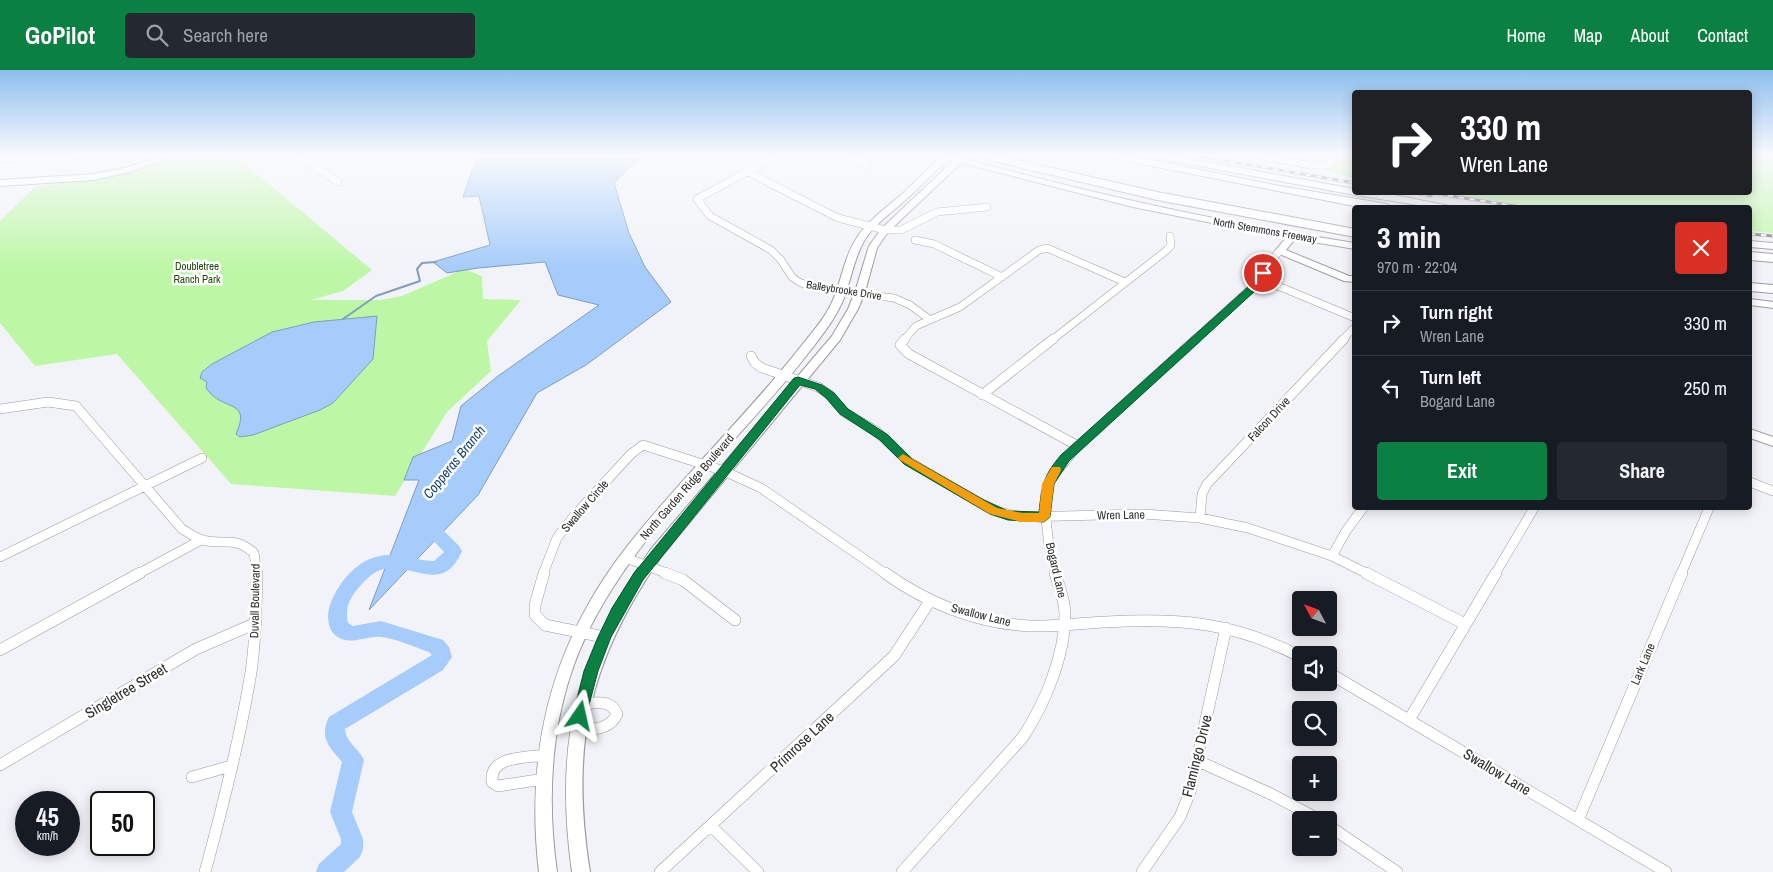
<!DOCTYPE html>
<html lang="en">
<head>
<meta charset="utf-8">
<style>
	:root { --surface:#171b24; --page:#242831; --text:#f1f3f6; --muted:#9ea1a6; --line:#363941; --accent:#0b8043 }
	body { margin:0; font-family:"Archivo Narrow",sans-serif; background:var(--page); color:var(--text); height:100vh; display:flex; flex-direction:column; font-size:19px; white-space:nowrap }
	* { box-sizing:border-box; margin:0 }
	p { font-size:16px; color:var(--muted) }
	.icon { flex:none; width:28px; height:28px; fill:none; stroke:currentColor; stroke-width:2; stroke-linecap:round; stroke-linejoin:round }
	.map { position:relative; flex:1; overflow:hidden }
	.details { position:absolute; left:1352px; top:135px; width:400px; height:305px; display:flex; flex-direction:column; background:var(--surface); border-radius:5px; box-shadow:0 2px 12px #0003 }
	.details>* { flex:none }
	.banner { position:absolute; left:1352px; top:20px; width:400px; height:105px; border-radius:5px; box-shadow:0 2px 12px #0003; background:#202124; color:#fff; overflow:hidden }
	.needle { width:32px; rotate:311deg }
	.buttons { position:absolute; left:1292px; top:521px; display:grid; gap:10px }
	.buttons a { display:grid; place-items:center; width:45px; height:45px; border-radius:5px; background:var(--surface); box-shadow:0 2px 12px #0003; font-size:25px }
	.speed { position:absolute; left:15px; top:721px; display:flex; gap:10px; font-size:25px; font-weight:700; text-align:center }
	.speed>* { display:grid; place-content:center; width:65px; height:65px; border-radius:50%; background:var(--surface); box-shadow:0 2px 12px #0003; line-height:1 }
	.speed small { font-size:12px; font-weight:400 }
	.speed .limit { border:2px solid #111; border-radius:8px; background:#fff; color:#111 }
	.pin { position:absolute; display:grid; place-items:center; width:42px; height:42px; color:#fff; margin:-21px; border:2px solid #fff; border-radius:50%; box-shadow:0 1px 5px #0007 }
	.me { position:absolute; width:55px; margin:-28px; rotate:11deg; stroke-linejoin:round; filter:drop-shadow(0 0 4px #0008) }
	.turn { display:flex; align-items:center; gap:18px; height:105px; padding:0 25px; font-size:22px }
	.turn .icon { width:65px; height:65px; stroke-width:2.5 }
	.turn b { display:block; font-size:35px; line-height:42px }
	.round { display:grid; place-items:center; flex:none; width:52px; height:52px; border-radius:5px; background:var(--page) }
	.summary { display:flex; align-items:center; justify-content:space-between; height:85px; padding:0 25px }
	h1 { font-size:30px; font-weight:700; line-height:38px }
	.action { display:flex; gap:10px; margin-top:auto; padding:10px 25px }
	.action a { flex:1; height:58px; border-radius:5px; background:var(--accent); color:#fff; font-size:20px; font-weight:700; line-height:58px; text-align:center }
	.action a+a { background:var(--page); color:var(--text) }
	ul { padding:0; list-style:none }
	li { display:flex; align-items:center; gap:15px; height:65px; padding:0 25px; border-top:1px solid var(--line) }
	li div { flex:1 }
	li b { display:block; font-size:19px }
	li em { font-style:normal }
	header { display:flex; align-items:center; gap:30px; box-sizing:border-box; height:70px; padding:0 25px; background:var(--accent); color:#fff }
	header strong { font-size:24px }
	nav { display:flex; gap:28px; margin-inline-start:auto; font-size:18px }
	.search { width:350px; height:45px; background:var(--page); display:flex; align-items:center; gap:12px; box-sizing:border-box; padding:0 18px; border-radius:5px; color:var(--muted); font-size:19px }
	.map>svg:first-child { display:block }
	.built { fill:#e4e6f2 }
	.green { fill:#bdf7a6 }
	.water { fill:#a5ccfa; stroke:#819dbd }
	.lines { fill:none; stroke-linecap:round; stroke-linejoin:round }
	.stream { stroke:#819dbd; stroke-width:2 }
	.river { fill:#a5ccfa; fill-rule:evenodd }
	.street-far2-casing { stroke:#9b9ba0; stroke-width:8 }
	.street-far1-casing { stroke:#9b9ba0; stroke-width:10 }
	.street-casing { stroke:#9b9ba0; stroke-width:12 }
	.secondary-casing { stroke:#9b9ba0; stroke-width:2 }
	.highway-casing { stroke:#9b9ba0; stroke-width:2 }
	.street-far2 { stroke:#fff; stroke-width:7 }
	.street-far1 { stroke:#fff; stroke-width:9 }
	.street { stroke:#fff; stroke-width:11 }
	.secondary { fill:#fff; fill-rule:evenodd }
	.highway { fill:#fff; fill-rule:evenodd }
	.rail-casing { stroke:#7a7a7e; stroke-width:3 }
	.rail { stroke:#fff; stroke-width:2; stroke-dasharray:5.5; stroke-linecap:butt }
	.route { fill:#0b8043; stroke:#07532c }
	.slow { fill:#f59e0b }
	.labels { text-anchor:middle; stroke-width:5; stroke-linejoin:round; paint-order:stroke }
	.far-street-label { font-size:11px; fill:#2e2e30; stroke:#fff }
	.far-park-label { font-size:11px; fill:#1f450b; stroke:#fff }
	.street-label { font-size:12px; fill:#2e2e30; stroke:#fff }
	.water-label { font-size:14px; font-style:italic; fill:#144271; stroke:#fff }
	.near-street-label { font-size:15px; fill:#2e2e30; stroke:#fff }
</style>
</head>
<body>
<header>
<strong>GoPilot</strong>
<div class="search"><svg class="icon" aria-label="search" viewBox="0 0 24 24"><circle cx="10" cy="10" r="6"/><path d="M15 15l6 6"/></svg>Search here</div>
<nav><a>Home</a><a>Map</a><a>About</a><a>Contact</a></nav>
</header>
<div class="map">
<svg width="1773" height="802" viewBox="0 0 1773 802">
	<rect width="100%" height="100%" fill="#f2f3f8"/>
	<path class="built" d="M1405,123H1436L1545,137H1503Z"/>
	<path class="green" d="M182,86H235L372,200L343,221L311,230H380L402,226L464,199L482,206L483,229L521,230L487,271L491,301L447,342L395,426L231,414L117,284L35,296L0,253V151L35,117L114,106Z
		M1270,86H1355V109L1298,91Z
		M1750,86H1773V163L1750,161V138H1545L1436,123L1750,122Z"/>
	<path class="water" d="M477,86H648L633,93L614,113L629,163L645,197L671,232L586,295L537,323L478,425L369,540L419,410H404L413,387L452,371L461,336L498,306L599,235L558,225L545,192L478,198L447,203L433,192L490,175L479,126L463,127Z
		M377,246L373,289L333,333L320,340L253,365L240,367L236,364C252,328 223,343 206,318L207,312L200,308L202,302L212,294L272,262L314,252Z"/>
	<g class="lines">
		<path class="stream" d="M343,249L376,226L420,211L417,199L422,193L436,192"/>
		<path class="river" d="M424,445L430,447L459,476L462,481C443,525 415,493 383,499C372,502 363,512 356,521C348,531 345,541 348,553L353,556L381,551L443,570L449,577L452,587L443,600L345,659C345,671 359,679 364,690L352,742L363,769V779L360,787L344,802H316L319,794L341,774V769L330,742L342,692C329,677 319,667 329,647L432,585L429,582C414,577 397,569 382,567C365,565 349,578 334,564C327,557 327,543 330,535C339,509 363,483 392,485C406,486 420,491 434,491L444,482L415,451L418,447Z"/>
		<g class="street-far2-casing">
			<path id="street-far2" d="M299,86L338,112
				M776,86L697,129L710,146L771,180L781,190L792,207L799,212L814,218L894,228L910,235L929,249
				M845,86L864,91L867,96
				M0,89L78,86
				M1309,95H1328L1338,86
				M748,102L838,148L885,160H901L937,142L987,137
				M915,170L934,174L1002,207
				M1259,211L1283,218L1355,248
				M904,270L916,256L960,237L1039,180L1047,178L1125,212
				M1052,270L1167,180L1171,175L1170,166
				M1194,270L1259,211L1267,194L1280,181
				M1342,270L1355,257"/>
		</g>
		<g class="street-far1-casing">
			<path id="street-far1" d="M905,269L900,275L909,284L1078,376
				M751,286L755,293L762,298L818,317L830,325L844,342L876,361L908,391L994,441L1022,447L1143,444L1200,448L1248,458L1332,486L1368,504
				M982,325L1053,269
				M0,339L48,332L76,336L182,459C188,462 194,467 200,469C221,477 233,464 254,483L257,504
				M1750,412L1773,421
				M1200,448L1202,424L1207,414L1344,269
				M1332,486L1346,461L1363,438
				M0,487L202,388
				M626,488L669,504
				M138,504L201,470
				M543,504L557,468L574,446L631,384L643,375L724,401L761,418L886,504
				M1056,504L1049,476L1045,440V425L1052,407L1074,380L1196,269
				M1495,504L1534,438
				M1681,504L1709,438"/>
		</g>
		<g class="street-casing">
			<path id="street" d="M544,503L535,535V545L545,555L604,567
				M665,503L683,510L735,550
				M885,503C927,533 977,553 1030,556C1055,557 1080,553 1106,552C1180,548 1234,552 1301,587
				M1366,503L1465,554
				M0,580L140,503
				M1329,603L1666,802
				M1409,650L1496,503
				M578,661C593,659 610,660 617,644C611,629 596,633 582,634
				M1198,691L1271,724L1320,750
				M0,695L196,579L256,553
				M192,707L231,696
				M544,709L498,716L492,712C489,685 527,688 546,685
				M1578,750L1682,503
				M711,756L758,802
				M1329,756L1397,802
				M205,802C223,736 240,670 251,602C256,569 256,536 257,503
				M660,802L894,586L930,531
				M902,802L1023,667C1045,633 1065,586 1065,544C1065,531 1059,516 1055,503
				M1142,802L1180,747L1190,722L1226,558"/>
		</g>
		<g class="secondary-casing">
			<path id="secondary" d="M162,86H174L130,102L93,110L0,116V110L93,104L125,98Z
				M942,86H967L965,89C1094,124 1223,153 1355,173V179L1295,169L1286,180L1349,206H1355V212L1344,211L1277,183L1275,181L1286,168L1133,137L961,93L888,162L877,178L865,222L858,239L840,270L661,487C588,592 570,676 590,802H572C554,672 575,586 651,479L832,266L848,239L855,222L869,176L882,158L953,91L949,89C935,101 923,114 909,127C894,141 875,153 864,171C854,189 851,209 844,228C836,248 823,264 810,281C736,377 637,457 585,568C551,641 546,724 557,802H539C525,684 550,578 622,483C678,410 746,347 802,275C815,259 828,244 835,225C842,207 845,186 856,169C867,151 886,138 902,124C915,112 928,98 942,86Z
				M1157,86H1174L1355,119V122H1379L1460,138H1437L1355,125L1161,89Z
				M1256,86H1273L1309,92L1313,95L1309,98L1260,89Z
				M1750,171L1773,173V179L1750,177Z
				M1750,229L1773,232V238L1750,235Z
				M1750,359L1773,367V376L1750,368Z"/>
		</g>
		<g class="highway-casing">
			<path id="highway" d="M979,86H999L1157,122L1355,159V167L1157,130L985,89Z
				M1110,86H1132L1274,115L1387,134L1393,138H1364L1116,89Z
				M1750,182L1773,184V192L1750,190Z
				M1750,213L1773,215V223L1750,221Z"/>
		</g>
		<use href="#street-far2" class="street-far2"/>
		<use href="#street-far1" class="street-far1"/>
		<use href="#street" class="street"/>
		<use href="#secondary" class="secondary"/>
		<use href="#highway" class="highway"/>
		<g class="rail-casing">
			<path id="rail" d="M1197,86L1355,113
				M1411,122L1431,126
				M1426,122L1527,138
				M1750,164L1773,166"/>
		</g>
		<use href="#rail" class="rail"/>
	</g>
	<linearGradient id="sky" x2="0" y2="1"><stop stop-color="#8dbeef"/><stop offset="0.43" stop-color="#f9fafc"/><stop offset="1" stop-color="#f9fafc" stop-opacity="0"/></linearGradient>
	<rect width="1773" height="198" fill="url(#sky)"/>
	<path class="route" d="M1260,201H1263L1268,203L1255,221L1069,391L1054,414L1050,447L1044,452L1008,450L990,444L904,394L880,370L840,344L826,328L815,319L800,315L643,510L611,567L598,601L585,650L580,652L575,650L573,646L584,601L598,567L612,538L634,503L794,308L798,307L822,315L834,323L848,339L888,365L912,389L982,429L1008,441L1039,442C1042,416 1043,406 1061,385L1248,217Z"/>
	<path class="slow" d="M903,384L997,438L1022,443H1039L1042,414L1052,397H1060L1061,400L1054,414L1050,447L1044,452H1022L990,444L900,390L898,388Z"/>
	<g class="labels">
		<g class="far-street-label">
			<text transform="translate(1265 160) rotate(10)" y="4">North Stemmons Freeway</text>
			<text transform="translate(844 220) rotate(9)" y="4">Balleybrooke Drive</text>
		</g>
		<g class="far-park-label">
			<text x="197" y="200">Doubletree<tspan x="197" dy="13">Ranch Park</tspan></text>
		</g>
		<g class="street-label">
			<text transform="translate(1269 349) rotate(-47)" y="4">Falcon Drive</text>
			<text transform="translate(687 417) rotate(-49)" y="4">North Garden Ridge Boulevard</text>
			<text transform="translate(585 436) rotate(-49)" y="4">Swallow Circle</text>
			<text transform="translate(1121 445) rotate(-1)" y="4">Wren Lane</text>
			<text transform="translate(1056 500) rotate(77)" y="4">Bogard Lane</text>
			<text transform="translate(255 531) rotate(-89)" y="4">Duvall Boulevard</text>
			<text transform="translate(981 545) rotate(14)" y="4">Swallow Lane</text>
			<text transform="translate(1643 594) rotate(-67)" y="4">Lark Lane</text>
		</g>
		<g class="water-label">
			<text transform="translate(454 392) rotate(-51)" y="5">Copperas Branch</text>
		</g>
		<g class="near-street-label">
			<text transform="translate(126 621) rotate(-31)" y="5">Singletree Street</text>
			<text transform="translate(802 672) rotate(-43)" y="5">Primrose Lane</text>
			<text transform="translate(1197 686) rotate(-76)" y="5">Flamingo Drive</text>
			<text transform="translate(1497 702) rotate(31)" y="5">Swallow Lane</text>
		</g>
	</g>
</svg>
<div class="buttons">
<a><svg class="needle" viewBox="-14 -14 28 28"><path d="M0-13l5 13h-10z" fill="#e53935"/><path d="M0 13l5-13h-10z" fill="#9ea1a6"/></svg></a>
<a><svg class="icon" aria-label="sound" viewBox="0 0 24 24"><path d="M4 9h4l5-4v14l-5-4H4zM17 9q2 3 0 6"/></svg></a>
<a><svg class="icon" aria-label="search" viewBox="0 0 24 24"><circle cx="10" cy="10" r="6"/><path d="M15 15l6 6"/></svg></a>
<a>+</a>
<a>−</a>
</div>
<div class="speed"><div>45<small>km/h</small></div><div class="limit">50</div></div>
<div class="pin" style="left:1263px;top:203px;background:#d93025"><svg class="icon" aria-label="arrive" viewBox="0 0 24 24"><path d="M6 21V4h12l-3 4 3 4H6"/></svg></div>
<svg class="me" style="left:580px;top:646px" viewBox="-20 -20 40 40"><path d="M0-17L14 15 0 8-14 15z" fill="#0b8043" stroke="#fff" stroke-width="4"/></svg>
<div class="banner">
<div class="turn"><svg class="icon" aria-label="right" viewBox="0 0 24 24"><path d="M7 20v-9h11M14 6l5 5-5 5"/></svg><div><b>330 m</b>Wren Lane</div></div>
</div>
<section class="details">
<div class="summary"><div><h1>3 min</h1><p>970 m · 22:04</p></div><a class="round" style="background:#d93025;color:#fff"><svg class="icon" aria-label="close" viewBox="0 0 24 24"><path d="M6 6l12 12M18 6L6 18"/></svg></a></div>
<ul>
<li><svg class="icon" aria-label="right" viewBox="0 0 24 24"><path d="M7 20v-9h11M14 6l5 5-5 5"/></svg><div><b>Turn right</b><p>Wren Lane</p></div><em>330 m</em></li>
<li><svg class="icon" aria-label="left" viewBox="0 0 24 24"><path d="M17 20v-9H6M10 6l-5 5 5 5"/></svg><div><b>Turn left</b><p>Bogard Lane</p></div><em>250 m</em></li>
</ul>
<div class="action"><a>Exit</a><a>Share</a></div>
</section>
</div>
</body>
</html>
